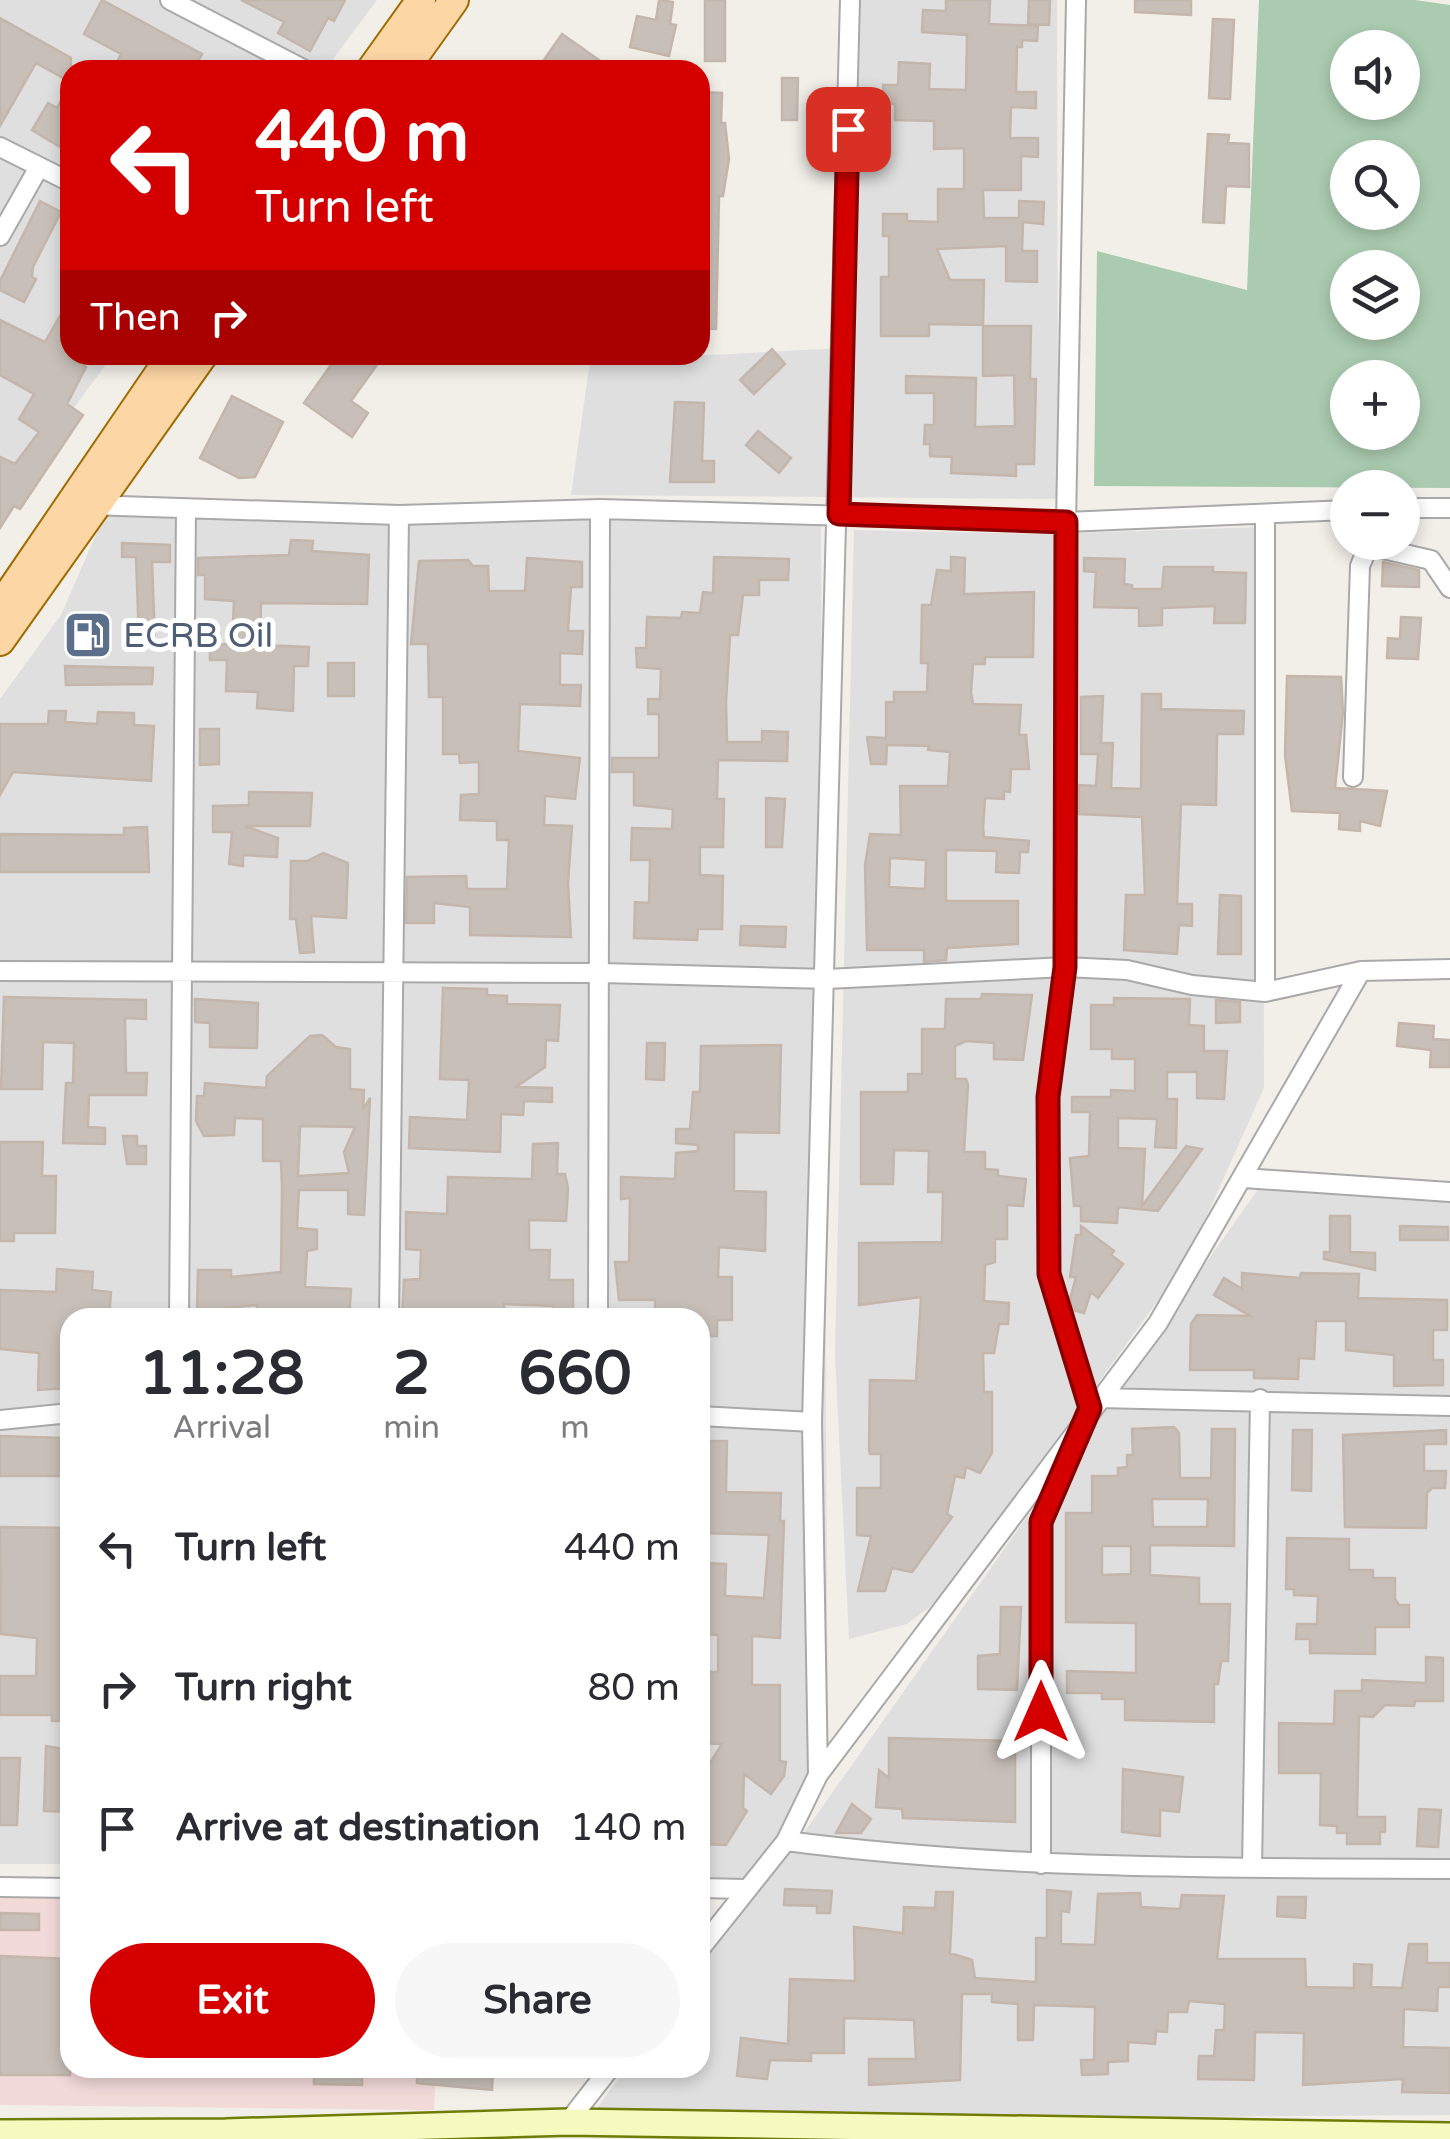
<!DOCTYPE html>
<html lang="en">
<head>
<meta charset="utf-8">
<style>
	:root { --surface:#fff; --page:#f7f7f7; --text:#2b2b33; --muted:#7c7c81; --accent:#d40000 }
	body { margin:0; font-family:"Varela Round",sans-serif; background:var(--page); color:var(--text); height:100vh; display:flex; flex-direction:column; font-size:38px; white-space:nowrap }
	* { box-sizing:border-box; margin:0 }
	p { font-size:32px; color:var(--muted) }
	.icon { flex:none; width:55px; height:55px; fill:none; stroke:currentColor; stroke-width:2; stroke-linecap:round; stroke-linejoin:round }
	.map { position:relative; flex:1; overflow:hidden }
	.drawer { position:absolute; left:60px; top:1308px; width:650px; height:770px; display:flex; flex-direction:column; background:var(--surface); border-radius:30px; box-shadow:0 5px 15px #0003 }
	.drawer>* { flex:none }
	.guide { position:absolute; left:60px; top:60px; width:650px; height:305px; border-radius:30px; box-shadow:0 5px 15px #0003; background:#d40000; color:#fff; overflow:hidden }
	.buttons { position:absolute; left:1330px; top:30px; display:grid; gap:20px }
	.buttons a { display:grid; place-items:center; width:90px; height:90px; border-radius:50%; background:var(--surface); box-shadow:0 5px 15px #0003; font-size:50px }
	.pin { position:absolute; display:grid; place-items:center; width:85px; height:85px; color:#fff; margin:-42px; border-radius:20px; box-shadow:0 5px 15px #0006 }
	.me { position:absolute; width:110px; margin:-55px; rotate:0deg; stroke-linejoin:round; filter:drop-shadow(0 0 8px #0008) }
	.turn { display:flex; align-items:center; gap:35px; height:210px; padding:0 30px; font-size:45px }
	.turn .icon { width:130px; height:130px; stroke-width:2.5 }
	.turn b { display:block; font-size:70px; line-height:85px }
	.then { display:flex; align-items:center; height:95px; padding:0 30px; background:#0003; gap:20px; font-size:38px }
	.eta { display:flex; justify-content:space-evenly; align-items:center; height:170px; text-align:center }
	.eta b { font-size:60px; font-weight:700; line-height:70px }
	.button { display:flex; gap:20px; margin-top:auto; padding:20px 30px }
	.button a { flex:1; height:115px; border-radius:60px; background:var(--accent); color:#fff; font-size:40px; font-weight:700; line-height:115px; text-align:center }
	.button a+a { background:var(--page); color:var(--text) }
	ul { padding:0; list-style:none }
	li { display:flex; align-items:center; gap:30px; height:140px; padding:0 30px }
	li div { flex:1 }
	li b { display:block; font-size:38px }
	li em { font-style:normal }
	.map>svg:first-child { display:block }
	.residential { fill:#e0dfdf }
	.commercial { fill:#f2dad9 }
	.cemetery { fill:#aacbaf; fill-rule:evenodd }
	.building { fill:#c7bfb8; stroke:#c4b6ab; stroke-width:2.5; fill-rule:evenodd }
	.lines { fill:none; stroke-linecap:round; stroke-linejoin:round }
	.street-casing { stroke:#a9a9a9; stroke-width:22 }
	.secondary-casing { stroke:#707d05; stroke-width:30 }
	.primary-casing { stroke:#a06b00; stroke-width:32 }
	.street { stroke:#fff; stroke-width:18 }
	.secondary { stroke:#f7fabf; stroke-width:25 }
	.primary { stroke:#fcd6a4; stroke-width:28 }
	.route-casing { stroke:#8a0000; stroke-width:25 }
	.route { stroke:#d40000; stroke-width:18 }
	.labels { text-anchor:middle; stroke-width:10; stroke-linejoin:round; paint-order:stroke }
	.service-label { font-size:35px; fill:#4e5e75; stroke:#fff; text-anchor:start }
</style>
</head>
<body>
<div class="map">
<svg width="1450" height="2139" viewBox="0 0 1450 2139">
	<rect width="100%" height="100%" fill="#f2efe9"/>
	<path class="residential" d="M0,0H377L325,70H70V355H113L0,507Z
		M853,0H1057L1058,499L571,495L590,361L845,348Z
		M108,507L821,517L828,1776L746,1880H700V1318H70V1864H0V699L61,615Z
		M1263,527L1264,1088L1186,1262L942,1598L907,1624L849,1639L835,1354L854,530L1042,534Z
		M1259,1188L1450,1198V2115L1157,2117L970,2133L586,2123L626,2068H700V1964L789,1854Z"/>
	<path class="commercial" d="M0,1897H70V2068H436L434,2110L0,2105Z"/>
	<path class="cemetery" d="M1259,0H1415L1450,5V488L1094,486L1097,251L1247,290ZM1348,48H1402V102H1348ZM1348,158H1402V212H1348ZM1348,268H1402V322H1348ZM1348,378H1402V432H1348Z"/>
	<path class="building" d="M102,0L202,54L193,70H113L121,54L84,34Z
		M241,0H345L334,21L328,18L310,51L278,33L284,22Z
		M659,0L673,2L670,24L676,25L669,56L630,47L637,16L656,20Z
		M705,0H725V61H705Z
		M946,0H990L989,24L1038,26L1037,41L1022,40V47H1017L1016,92H1036V108L1011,107L1010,138H1038V157L1021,156V190H983L984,218H1019V201L1044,202L1043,224L1023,222L1022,251H1037V282L1006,281V246L937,249L950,280H984L983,325L929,324V336H881V277H889V236H883V214H907V221L938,222V189H964V148L934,149V121L895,120V104H883V85H898L899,62L930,64L929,89L966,90L967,35L922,32L923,10L946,11Z
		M1029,0H1050L1049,25L1028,24Z
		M1135,0H1191V15L1135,12Z
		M0,18L71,58L70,82L36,63L0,126Z
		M1213,19L1234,20L1230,99L1209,98Z
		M562,34L582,48L613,70H537Z
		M782,78H798L797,120H782Z
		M70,83V153L32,130L48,103L57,108Z
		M700,92L722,93L721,123H725L729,159L723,196H719L716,329L700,328Z
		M1208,134L1229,135L1228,143L1249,144V187L1226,186L1224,223L1203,222Z
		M40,201L61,212L33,267L32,277L36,279L24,302L0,290V281Z
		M70,298L69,358L86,367L67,404L83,415L20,509L14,506L0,528V457L15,464L39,432L19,419L34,394L0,375V320L45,342Z
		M983,326H1031L1030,379H1036L1034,464H1016V476L951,473L952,457L930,456V444H924L925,425H934V393H906V376L976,378L975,427L1015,426L1014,375L983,376Z
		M772,349L785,364L754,394L740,380Z
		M338,355H384L351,401L368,413L352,437L304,403Z
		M232,396L283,422L255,477L239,478L200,458Z
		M675,402L704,403L702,461H714V482H670Z
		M758,431L791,458L779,473L746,445Z
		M291,540L313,541L312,551L369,555L367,604L261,603L260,645L309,647L308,666H294L293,711L257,708L258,692L226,691L227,660H210V645L232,644L234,601L205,599V575H198V558L289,555Z
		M122,543L170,545V562H152L155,640H139L136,557H122Z
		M714,557L789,559L788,580H759V595H743L738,635H730L726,702L727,742H762V731L788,732L787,761L718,760L717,799H724L723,847H700V875L723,876L722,929H698L697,940L634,938L635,902L649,903L650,860H631L632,828L672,829L673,809L634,805V772H612V758H659V714H648V699H660L661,669L637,667L636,648H646L647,617L681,618L682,612L700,613L703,592L713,593Z
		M951,557L965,558L964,594L1034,592L1033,657H985V664H973L971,692L973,704L1021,705L1019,735H1026L1029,769H1011L1010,792L1004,791V799L985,798L983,828L984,837L1029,841L1028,852H1020L1019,873L996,872L997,851L946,850V901H1018V944L947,948L946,960L924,962V950H867L865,865L870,834L901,835L900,786H948L950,752L928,750L929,746L887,745L886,764H871L867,737L886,738V702H894V692H927L928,663H921L922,605H931L937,570L951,571ZM890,858L926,860L925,889L889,887Z
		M527,558L582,562V587H571L568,631H583L582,654L560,653V685H581L580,706L520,704L518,751L580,758L575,799L545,796L544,825L572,826L568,883L571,937L470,935V907L434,903V923H406L407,877L466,876L467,889H507L509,840H497V821L460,820L461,795L479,794V762L460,763L459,754H443V697H429L428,644H411L419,561L468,560L473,566H488L489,591H525Z
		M1084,558L1125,559L1124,584L1132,585V589H1162L1164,567H1213V572L1246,573L1245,623H1214L1215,606L1162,608V625L1139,626V608L1094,607L1096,572L1084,571Z
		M1383,562L1419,570V587L1382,586Z
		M1401,617L1421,618L1418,659L1387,658L1388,638L1400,639Z
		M328,663H354V696H328Z
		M65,666L153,668L152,684L66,685Z
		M1287,676L1341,677L1343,712L1335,788L1387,791L1380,826L1360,821V831L1339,829L1340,813L1292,811L1285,755Z
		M1142,694H1161V709L1244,711L1243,734H1217L1216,805L1181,804L1177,904H1192V926L1179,925L1177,954L1124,950L1126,895H1145L1142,817L1079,814V785L1096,786L1098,754H1081V697L1103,696L1101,743H1113L1111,788L1141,789Z
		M49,711H66L65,722L97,724L98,712L134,713V725L154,726L151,781L13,772L0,795V724H48Z
		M200,729H219V764L200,765Z
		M249,792L312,793L310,826H245L278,838L277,857L243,855V866L229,864L232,832H213V806L249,805Z
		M766,798L785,799L782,847H766Z
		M147,827L149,872H0V834L124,835V828Z
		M323,853L348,863L346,918L311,916L314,952L300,953L296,919H290L291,861H307Z
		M1220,895L1241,896V954H1218Z
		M741,926L786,927L785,947L740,945Z
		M443,988L487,989V995L507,996V1004L560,1005L558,1041L546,1040L545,1067L516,1087L552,1088V1102L524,1101L523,1115L501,1114L500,1152L409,1148L410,1117L467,1120L469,1080L440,1079Z
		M982,994L1032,995L1023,1060L994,1059V1043L966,1041L955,1046V1079H966L968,1085L964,1152H985V1169L998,1170V1176L1026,1179L1023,1206L1007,1205V1239H995V1262L985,1265L984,1301L1009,1303L1008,1324H999L994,1353H983L984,1392H992V1453L980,1473L966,1467L964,1478L955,1476L947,1514L952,1517L912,1572L892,1568L885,1591H858L871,1536L857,1535V1488H881V1454H870L869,1450L870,1380L916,1381L921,1297L859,1305V1243L942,1242L943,1192H928L929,1151L894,1150L893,1184H861V1092H908V1074H922V1029H945L946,999H981Z
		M4,997L146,1000V1019L125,1018L126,1073H147L146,1095H89L88,1127L105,1128V1144L63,1143L66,1083H73L74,1043L43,1042L42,1089H1Z
		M1114,998L1190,999L1189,1025L1204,1026V1051H1227L1224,1099L1197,1098V1072H1167V1099H1177L1176,1148L1155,1147L1157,1119L1118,1118V1148L1145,1149L1142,1206L1186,1146L1202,1149L1158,1211L1118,1207L1117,1223L1081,1221V1206H1074L1070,1158L1089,1156L1090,1112H1072V1097H1111V1090L1135,1091V1059H1112V1049H1091V1005H1114Z
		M195,999L258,1003L257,1048L210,1047V1023L195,1022Z
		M1216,1000L1240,1002V1022L1216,1023Z
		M1399,1023L1434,1026L1433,1039L1450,1040V1067H1430L1431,1050L1397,1046Z
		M322,1035L336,1047L350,1049V1089L364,1090L363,1110L370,1098L364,1215L348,1214V1190H299L297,1228L317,1230V1249L307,1251L305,1287L351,1289L349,1318H257V1305L197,1311L198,1270H231V1277L281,1272L282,1188L281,1161H263V1119L235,1118L234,1135L204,1136L196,1121L197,1096H204L205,1083L266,1088L267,1076L310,1036ZM300,1126L355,1127L344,1152L349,1173L298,1176Z
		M647,1043H665L664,1080L646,1079Z
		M781,1045L779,1133L734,1132V1191L766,1192L765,1251L719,1247L718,1277H732V1320H717V1336H700V1318L655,1315V1300H619L615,1262H629L630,1198L621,1199V1177L675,1179L676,1153L698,1151V1145L676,1143V1129H690L693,1092H700L701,1046Z
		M123,1136H137V1146H146V1164H127Z
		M0,1142H43L42,1176H56L55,1233H14V1241H0Z
		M558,1143L557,1174H565L568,1188L566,1221L529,1220V1250H550L549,1280H573V1318H553V1306L504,1304V1318H402L404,1280L420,1279L421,1250L406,1249V1212L447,1214L448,1177L532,1179L533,1144Z
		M1330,1216H1350V1252L1375,1253V1270L1324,1259V1252H1330Z
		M1081,1226L1114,1251L1111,1255L1123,1264L1098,1298L1091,1292L1084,1313L1073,1310L1070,1299L1076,1277H1070L1076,1235H1081Z
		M1400,1226L1448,1227V1240H1400Z
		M57,1269L93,1272L92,1290L111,1292L109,1318H70V1388L38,1390L39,1353L0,1349V1290L56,1292Z
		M1242,1273L1300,1278L1301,1273L1359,1274L1358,1298L1447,1300V1330H1433V1360H1443V1385L1394,1386V1355L1346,1350V1321H1316L1314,1359L1299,1358L1298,1379L1254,1378V1370H1190L1191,1324L1197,1315L1250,1316L1214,1295L1224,1278L1242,1289Z
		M1174,1427L1179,1433L1180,1478H1211L1212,1429H1235L1234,1546L1150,1545V1575L1199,1578V1604H1230L1228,1661H1221L1218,1684H1214V1722L1125,1720V1699H1102V1693H1067V1671L1136,1673V1623L1066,1622V1513H1092V1476H1118V1468L1127,1467V1455H1133L1132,1429ZM1152,1499H1208L1207,1527H1153ZM1102,1546H1131V1574L1102,1575Z
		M1293,1430H1312L1311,1491L1292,1490Z
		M1446,1430V1444H1424V1471H1446L1445,1488H1432L1427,1493L1426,1528L1345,1527L1343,1435Z
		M0,1436L64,1438L70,1468H65V1476H0Z
		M703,1441H727L726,1492L781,1493L780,1521H784L780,1638L752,1636V1685H780V1761L786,1762L784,1776L771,1794L744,1774L743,1808L747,1811L726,1845L700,1844V1779L722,1744L700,1743V1672H718V1635L700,1634V1563L726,1564L725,1596L764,1598L769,1535L700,1533Z
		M0,1527L70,1528V1721H52V1715H0V1676H36L37,1638L1,1634Z
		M1287,1538L1349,1539V1570H1373V1578H1395V1599L1399,1605H1409V1627H1375V1654L1310,1653V1639H1296L1297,1624H1317L1318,1596L1294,1595V1589H1286Z
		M1001,1607H1021L1017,1690L978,1689V1656L1000,1654Z
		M1426,1657L1443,1658V1701H1415L1414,1706L1385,1705L1373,1717L1359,1716L1357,1817H1385V1832H1380V1844H1347V1833H1337V1826L1320,1825L1321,1773H1279V1723L1334,1724L1335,1691H1362V1680L1426,1683Z
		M889,1738L1015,1741V1822L903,1818L902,1809L876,1807L879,1770L889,1778Z
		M46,1746L70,1750V1812L44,1811Z
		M0,1758H20L17,1825H0Z
		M1123,1769L1183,1777L1179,1812L1160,1810V1836L1122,1832Z
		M852,1804L871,1819L861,1833H836Z
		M1419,1809L1441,1810L1438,1847L1417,1846Z
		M785,1889L832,1891L830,1913H817V1906L784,1905Z
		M1047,1890L1071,1892L1069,1912L1061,1911V1944L1095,1945L1098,1894L1140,1893L1141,1907L1180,1909L1182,1895L1224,1896L1217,1959H1305L1306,1987L1354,1988V1964L1372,1965L1371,1987L1402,1988L1409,1944H1427V1963H1450V1987H1438L1437,2011L1404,2009L1403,2047L1450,2048V2093L1402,2092L1403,2079L1303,2085L1304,2033L1255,2032L1254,2080L1198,2079L1199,2056H1214L1216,2030H1224L1225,2004L1189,2001L1187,2012H1168L1167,2032L1156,2031L1155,2044L1128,2042V2061L1108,2062V2074L1082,2075L1081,2060H1094L1095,2007L1034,2005L1033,2040H1018V2004L992,2002V1994H962L960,2080L869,2085V2059H916L914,2020L844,2018V2053H811V2061L770,2060L767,2079L737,2076L741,2038L788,2044L790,1979L855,1981L854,1927L903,1933L904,1907L935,1908L936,1892H953L950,1953L972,1960L975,1978L1036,1982V1938H1047Z
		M1278,1897H1306L1305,1918L1277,1916Z
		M1,1913L39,1914V1930H0Z
		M0,1956L70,1959V2075H0Z
		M314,2068H362V2085L314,2084Z
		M417,2068H493L492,2090L417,2083Z"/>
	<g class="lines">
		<g class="street-casing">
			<path id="street" d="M170,0L305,70
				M0,147L70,182
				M0,236L39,167
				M89,505L399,515L600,509L1066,522L1348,510
				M1402,508H1450
				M1370,546L1431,560L1450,588
				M1353,777L1360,566L1370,542
				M0,971L602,973L827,979L1065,967L1127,970L1192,985L1265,992L1361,971L1450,969
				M1265,992V514
				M1244,1178L1450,1192
				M179,1318L186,509
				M389,1318L399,515
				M598,1318L600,509
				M1099,1398L1450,1406
				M700,1416L812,1422
				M0,1420L70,1413
				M818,1775L812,1422L850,0
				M786,1841C1007,1870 1228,1868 1450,1869
				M1041,1864V1522L1090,1409L1049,1274L1047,1097L1065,967L1066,522L1076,0
				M1252,1868L1260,1399
				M0,1887L70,1888
				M700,1888L746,1889
				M700,1949L786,1841L818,1775L1158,1323L1361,971
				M568,2122L610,2068"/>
		</g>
		<g class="secondary-casing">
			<path id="secondary" d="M0,2133L226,2132L568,2122L1450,2136"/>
		</g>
		<g class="primary-casing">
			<path id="primary" d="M371,70L421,0
				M404,70L454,0
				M0,607L172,355
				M0,641L203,355"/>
		</g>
		<use href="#street" class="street"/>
		<use href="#secondary" class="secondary"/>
		<use href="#primary" class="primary"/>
	</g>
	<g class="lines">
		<g class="route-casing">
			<path id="route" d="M848,129L839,514L1066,522L1065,967L1048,1097L1049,1274L1090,1408L1041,1522V1712"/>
		</g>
		<use href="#route" class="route"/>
	</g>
	<defs>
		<g id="fuel-square" transform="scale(2.5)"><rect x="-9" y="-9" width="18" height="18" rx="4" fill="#5c6f8a" stroke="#fff"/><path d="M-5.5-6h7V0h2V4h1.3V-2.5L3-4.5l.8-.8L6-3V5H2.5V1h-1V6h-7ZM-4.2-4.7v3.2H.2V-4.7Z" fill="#fff"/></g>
	</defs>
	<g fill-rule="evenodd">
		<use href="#fuel-square" x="88" y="635"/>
	</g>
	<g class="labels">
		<g class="service-label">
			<text x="123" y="647">ECRB Oil</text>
		</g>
	</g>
</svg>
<div class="buttons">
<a><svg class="icon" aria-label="sound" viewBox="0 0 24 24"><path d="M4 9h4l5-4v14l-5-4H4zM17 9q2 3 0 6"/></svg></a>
<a><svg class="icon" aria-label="search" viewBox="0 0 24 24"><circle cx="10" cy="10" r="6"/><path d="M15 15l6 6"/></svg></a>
<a><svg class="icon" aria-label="layers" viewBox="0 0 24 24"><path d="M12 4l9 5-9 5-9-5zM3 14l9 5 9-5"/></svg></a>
<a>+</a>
<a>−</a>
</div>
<div class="pin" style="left:848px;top:129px;background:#d93025"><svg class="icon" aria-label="arrive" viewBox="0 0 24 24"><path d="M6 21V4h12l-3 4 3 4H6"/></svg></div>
<svg class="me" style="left:1041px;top:1712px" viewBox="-20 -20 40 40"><path d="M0-17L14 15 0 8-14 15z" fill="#d40000" stroke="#fff" stroke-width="4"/></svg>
<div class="guide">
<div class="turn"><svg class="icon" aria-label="left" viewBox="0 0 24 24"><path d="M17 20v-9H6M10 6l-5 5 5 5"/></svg><div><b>440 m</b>Turn left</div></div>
<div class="then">Then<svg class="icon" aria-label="right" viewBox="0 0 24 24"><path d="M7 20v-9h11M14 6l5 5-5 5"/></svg></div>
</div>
<section class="drawer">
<div class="eta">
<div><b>11:28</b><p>Arrival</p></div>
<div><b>2</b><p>min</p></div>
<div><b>660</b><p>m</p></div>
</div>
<ul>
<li><svg class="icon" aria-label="left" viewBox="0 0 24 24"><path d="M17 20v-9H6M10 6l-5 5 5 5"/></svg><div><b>Turn left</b></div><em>440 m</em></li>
<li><svg class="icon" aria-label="right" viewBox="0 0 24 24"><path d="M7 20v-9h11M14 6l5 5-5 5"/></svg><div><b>Turn right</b></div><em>80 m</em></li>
<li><svg class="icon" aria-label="arrive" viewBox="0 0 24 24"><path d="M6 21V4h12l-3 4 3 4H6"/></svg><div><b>Arrive at destination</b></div><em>140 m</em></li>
</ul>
<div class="button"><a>Exit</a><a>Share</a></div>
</section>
</div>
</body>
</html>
